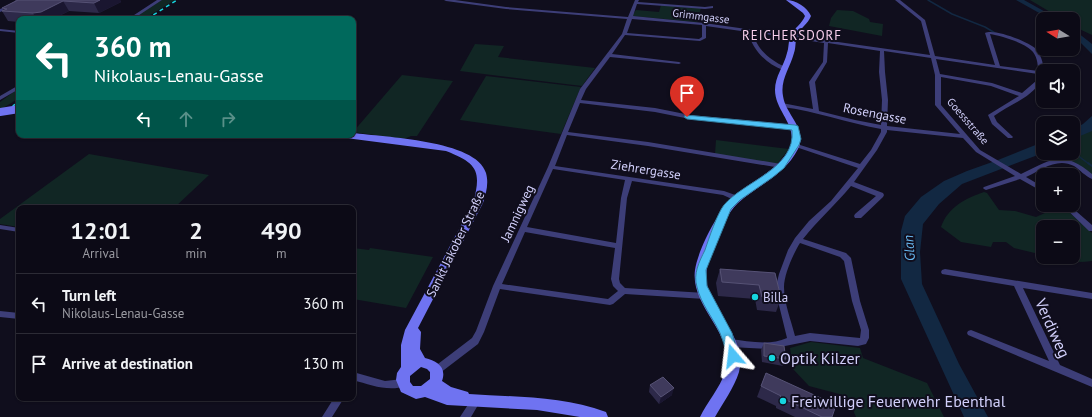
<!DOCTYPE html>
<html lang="en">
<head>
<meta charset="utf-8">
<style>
	:root { --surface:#0c0a16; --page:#15131f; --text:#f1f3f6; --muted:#9a9aa1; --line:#2c2b35 }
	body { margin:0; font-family:"PT Sans",sans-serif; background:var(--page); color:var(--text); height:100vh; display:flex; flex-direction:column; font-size:15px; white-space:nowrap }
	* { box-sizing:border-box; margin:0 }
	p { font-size:13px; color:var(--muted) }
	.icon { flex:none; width:22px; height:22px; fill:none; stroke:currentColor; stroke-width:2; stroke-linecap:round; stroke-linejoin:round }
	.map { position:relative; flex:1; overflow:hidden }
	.sheet { position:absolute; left:16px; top:205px; width:340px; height:196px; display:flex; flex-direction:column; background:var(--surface); border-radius:8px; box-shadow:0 1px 3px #0004,0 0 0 1px var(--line) }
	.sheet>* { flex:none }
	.banner { position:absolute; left:16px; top:16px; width:340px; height:122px; border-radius:8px; box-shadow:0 1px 3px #0004,0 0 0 1px var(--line); background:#00695c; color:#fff; overflow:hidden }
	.needle { width:26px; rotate:281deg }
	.controls { position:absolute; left:1036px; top:12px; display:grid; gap:8px }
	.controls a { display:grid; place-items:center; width:44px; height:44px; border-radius:8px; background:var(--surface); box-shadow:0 1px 3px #0004,0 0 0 1px var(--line); font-size:20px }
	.pin { position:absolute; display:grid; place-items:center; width:34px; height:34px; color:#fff; margin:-41px -17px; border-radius:50% 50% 50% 0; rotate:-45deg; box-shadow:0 0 4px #0007 }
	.pin .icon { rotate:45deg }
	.me { position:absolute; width:44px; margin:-22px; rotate:343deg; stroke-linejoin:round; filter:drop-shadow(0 0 3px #0008) }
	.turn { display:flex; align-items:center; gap:14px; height:84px; padding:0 12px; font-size:18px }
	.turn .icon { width:52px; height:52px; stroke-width:2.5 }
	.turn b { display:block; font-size:28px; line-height:34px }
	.lanes { display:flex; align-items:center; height:38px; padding:0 12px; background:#0003; justify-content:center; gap:20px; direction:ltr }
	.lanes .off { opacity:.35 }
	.eta { display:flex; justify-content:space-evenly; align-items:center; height:68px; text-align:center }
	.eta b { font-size:24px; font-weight:800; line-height:28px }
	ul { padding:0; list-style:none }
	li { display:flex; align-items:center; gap:12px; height:60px; padding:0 12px; border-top:1px solid var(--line) }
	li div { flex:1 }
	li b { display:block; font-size:15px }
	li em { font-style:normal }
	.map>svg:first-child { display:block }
	.green { fill:#112624 }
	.water { fill:#122842 }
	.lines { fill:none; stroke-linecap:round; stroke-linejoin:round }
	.stream-far1 { stroke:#122842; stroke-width:1.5 }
	.stream { stroke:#122842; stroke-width:2 }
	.minor { fill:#3d3e78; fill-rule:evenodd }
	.secondary { fill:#6f73f1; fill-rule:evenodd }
	.rail { stroke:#16d6df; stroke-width:1.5; stroke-dasharray:4 3.5; stroke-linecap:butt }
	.secondary-bridge { stroke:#6f73f1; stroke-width:8 }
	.wall { fill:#2d2949 }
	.shaded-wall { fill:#1a1630 }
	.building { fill:#3f3a5c; stroke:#565275 }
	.route { fill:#4fc3f7; stroke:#337fa1 }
	.poi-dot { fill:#16d6df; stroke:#100e1d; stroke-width:1.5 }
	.labels { text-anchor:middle; stroke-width:4; stroke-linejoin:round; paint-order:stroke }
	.far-street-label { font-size:11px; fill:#d1cffa; stroke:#100e1d }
	.far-quarter-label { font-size:13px; letter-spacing:1px; fill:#fad0ed; stroke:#100e1d }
	.street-label { font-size:13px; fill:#d1cffa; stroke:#100e1d }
	.poi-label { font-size:13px; fill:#d1cffa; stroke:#100e1d; text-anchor:start }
	.water-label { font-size:14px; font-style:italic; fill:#67b8f0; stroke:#100e1d }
	.near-street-label { font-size:16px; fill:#d1cffa; stroke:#100e1d }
	.near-poi-label { font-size:16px; fill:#d1cffa; stroke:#100e1d; text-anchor:start }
</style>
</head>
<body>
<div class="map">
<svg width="1092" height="417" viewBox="0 0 1092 417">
	<rect width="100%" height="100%" fill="#100e1d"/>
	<path class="green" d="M162,0H175L144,19H131Z
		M1030,0H1092V35L1073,26V19H1062Z
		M661,5L701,8L699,15L701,19L697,22L632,16L636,10L659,12Z
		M837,10L853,11L869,19L870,22L883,24L882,36L829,26L831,18Z
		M475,44L504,46L498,57L595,68L582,86L460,71Z
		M402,75L453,81L417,136H411L404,139L353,132Z
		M486,76L572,86L581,87L561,134L460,120Z
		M19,88V98L0,110V102Z
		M1092,126V176L1059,153H1073V136Z
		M716,140L789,149L777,164L715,154Z
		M89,154L209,175L174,208H19V227L0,224V219Z
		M984,192L987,193L999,210L1015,211L1036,217L1045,213H1070L1092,233V261C1077,263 1063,262 1049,257H1073V227H1043V255L1014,248L1006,242H993L991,247L961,242L941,227C948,207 966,198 984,192Z
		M353,248L369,250L370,248L433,257L406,308L353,299Z
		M811,342L860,348L863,358L927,383L944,417H856L847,396L809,386L793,369L790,348Z"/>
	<path class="water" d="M1016,0H1024L1058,19H1050Z
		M1073,29L1092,44V54L1073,35Z
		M1092,116V131L1073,139V129L1083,124Z
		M1043,142V153L962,184L939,204L923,224L920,252L922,284L959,364L988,417H964L901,279V231L905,216L921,197L944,181L967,171L998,160Z"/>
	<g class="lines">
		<path class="stream-far1" d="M928,0L952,14L985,27L995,33
			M1073,152L1089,164"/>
		<path class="stream" d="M1088,163L1092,166"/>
		<path class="minor" d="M22,0H28L0,12V9Z
			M157,0H162L133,19H128Z
			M444,0H455L506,7L628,17L635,0H639L638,2L705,7L713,6V8L705,9L637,4L633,16L704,23L930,55L921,21L895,0H900L925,20L935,56L995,65L985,33C994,28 1029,42 1036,49C1043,57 1046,72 1041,81C1031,98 1009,105 994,116L997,122L1012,136L1013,137L1012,138H1008L992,124L988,115L1019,96L991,86L941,77V105L980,150L1021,174C1051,160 1062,149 1092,174V179C1085,176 1080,170 1074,166C1057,157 1041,170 1026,177L1043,187V192L1020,179L986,190L984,189L983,188L984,187L1015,176L976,152L963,138L887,130V132L877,150L854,182L883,193L884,195L883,197L861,218H855L854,216L855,214L876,196L851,186C836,204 818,220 803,239L846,253L851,258L860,301L869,330V338L866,344L858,346L810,341L770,349L730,347L727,346L726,343L727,340L730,339C748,341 770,346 787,338L777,297L776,286L779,274L788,250L795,238L809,221L831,201L858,168L793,146L792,145L793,144H797L860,164L871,150L881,132V129C847,123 816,111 782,107L779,105L782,103L813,109L809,82L823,62L824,43L753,32C756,49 770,60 785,67V69L783,70C766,64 752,49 748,32L706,26V38L700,41L625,35L612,54L679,62L681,63L679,64L610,57L586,89L581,100L655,108L690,115L795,125L798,127L795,129L690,119L655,112L580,103L568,132L648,142L781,164L784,166L781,168L648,146L567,135L555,166L724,191L738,196L739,198L738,200H734L723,195L632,181L627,198L619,279L620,283L625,288L705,293L708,294L709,296L708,298L705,299L625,294L613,304L610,305L500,289L484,332L478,344L440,373L437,374L434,373L432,370L434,367L472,338L476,331L493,286L548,167L580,89L622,34L627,19L506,9L446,1ZM632,19L702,25V37L699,39L627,33ZM990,34C1001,36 1023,42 1031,50C1037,55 1038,64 1038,71L1000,66ZM828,43L880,51L879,72L882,100L881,125L855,120L819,111L815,82L827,62ZM884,51L931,58L935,75V105L960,134L887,126L888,100L885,72ZM936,59L1038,74L1036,81L1022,93L992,83L940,74ZM553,169L625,180L621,198L616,243L527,227ZM525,232L615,248L611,279L613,286L618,291L608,299L502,284ZM800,243L840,257L844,261L852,301L861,330L860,338L810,333L795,336C791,320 784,303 784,287C784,275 793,254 800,243Z
			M0,29L19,31V33L0,31Z
			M19,85V89L0,100V96Z
			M1062,205H1069L1092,225V231H1089Z
			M0,225L19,228V232L0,229Z
			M945,269L1092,293V299L1023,288L1060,365L1092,379V387L968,335L967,333L968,331L971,330L1049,361L1014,286L942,274L941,272L942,270Z
			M0,311L19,313V319L0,317Z
			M353,372L385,381L403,379L406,380L408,383L406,386C388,392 371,385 353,380Z
			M476,396L479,397L481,400L471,417H460L473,397Z
			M334,398H344L332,417H322Z"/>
		<path class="secondary" d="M786,0C796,0 807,7 811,16C808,24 800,28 797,36C795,41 796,48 794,53C790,68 780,80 783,96C786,116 808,128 798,149C785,175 758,185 738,203C724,216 711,249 707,268C699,306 749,332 739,372C734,388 723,403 715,417H700C707,402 720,388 725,372C737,334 690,308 695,270C698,249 720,207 736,194C754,180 778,170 789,149C800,127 775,112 775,90C775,76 784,66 787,53C789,48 788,41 791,35C794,28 802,24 805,16L803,13Z
			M353,133C383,137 477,140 486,173C489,184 486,193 483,203L418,328L421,332L420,349L425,358C437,361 447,367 442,381L451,387L468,392L469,394C515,397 562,396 606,412L608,417H580L537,410L447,405L425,397L416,399L401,392L396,380L397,373L401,367V345L405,330L473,203C482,171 477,163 446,151L346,138L342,135H353ZM421,367L427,369L430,372V379L421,386H413L410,382V376Z"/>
		<path class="rail" d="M147,19L177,0
			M0,114L19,102"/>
		<path class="secondary-bridge" d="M0,112L19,109"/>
	</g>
	<path class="wall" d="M15,0H120L121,2L99,13L69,11L53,19H19V22L8,21L2,11L3,10L2,8L15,1Z
		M720,269L775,273L781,298L776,312L757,310L755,299L718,296L716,283Z
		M764,343L786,359L783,366L762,362L761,350Z
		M766,373L832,417H795L776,408V406L757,397Z
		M650,385L672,395L659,404L649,392Z"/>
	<path class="shaded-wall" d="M100,0H120L121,2L99,13L94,3Z
		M63,1L69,11L53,19H36L33,13Z
		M674,388L672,395L659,404L661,397Z"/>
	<path class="building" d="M18,0H100L94,3L63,1L41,12L33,13L2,11L7,9L2,8Z
		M720,269L775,273L781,298L762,297L759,285L722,282Z
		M764,343L784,346L786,359L764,356Z
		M766,373L836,405L832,417H822L780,397L781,396L761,386Z
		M663,377L674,388L661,397L650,385Z"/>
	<path class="route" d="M685,115L795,125L798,126L801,139L799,145L784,168L773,177L740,200L731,209L706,270L707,286L732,333L739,356L737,359L733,360L729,359C725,351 724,342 720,333C713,318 701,304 697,287C693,274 699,262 705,250C709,238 717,214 724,205C744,181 796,169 792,130L687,119L684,117Z"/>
	<g class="poi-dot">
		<circle cx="755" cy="297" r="4"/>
		<circle cx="772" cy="358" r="4"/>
		<circle cx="783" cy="401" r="4"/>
	</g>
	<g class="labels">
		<g class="far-street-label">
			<text transform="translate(701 16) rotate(7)" y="4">Grimmgasse</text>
			<text transform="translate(968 121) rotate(49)" y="4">Goessstraße</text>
		</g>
		<g class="far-quarter-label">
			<text x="792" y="40">REICHERSDORF</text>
		</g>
		<g class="street-label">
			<text transform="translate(875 113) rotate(11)" y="5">Rosengasse</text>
			<text transform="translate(646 169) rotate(9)" y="5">Ziehrergasse</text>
			<text transform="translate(517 213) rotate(-65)" y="5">Jamnigweg</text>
			<text transform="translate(455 244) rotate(-64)" y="5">Sankt Jakober Straße</text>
		</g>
		<g class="poi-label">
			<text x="763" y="302">Billa</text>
		</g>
		<g class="water-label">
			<text transform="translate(909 248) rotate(-94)" y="5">Glan</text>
		</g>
		<g class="near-street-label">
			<text transform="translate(1053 328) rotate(66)" y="6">Verdiweg</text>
		</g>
		<g class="near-poi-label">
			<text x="780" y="364">Optik Kilzer</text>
			<text x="791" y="407">Freiwillige Feuerwehr Ebenthal</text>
		</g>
	</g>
</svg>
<div class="controls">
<a><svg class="needle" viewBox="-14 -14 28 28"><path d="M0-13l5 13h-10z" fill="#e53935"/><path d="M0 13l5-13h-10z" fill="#9a9aa1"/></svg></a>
<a><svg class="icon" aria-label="sound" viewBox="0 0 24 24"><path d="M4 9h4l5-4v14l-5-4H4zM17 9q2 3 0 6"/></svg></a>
<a><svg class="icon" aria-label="layers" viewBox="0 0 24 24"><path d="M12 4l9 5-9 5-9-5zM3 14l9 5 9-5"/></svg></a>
<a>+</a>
<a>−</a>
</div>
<div class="pin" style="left:687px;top:117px;background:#d93025"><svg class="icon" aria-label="arrive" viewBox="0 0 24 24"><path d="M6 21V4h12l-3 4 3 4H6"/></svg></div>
<svg class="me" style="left:733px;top:356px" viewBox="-20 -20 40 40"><path d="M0-17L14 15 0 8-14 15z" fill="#4fc3f7" stroke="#fff" stroke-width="4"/></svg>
<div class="banner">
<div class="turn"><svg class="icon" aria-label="left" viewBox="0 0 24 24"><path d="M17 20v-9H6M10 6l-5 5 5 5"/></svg><div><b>360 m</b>Nikolaus-Lenau-Gasse</div></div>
<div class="lanes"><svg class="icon" aria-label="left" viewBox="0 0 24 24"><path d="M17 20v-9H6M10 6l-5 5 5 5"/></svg><svg class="icon off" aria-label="ahead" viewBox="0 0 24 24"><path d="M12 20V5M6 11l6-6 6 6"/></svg><svg class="icon off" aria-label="right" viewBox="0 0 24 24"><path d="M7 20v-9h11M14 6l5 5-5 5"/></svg></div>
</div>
<section class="sheet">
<div class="eta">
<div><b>12:01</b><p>Arrival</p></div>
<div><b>2</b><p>min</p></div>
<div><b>490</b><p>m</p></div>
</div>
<ul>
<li><svg class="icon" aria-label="left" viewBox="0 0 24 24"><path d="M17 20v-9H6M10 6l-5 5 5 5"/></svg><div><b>Turn left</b><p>Nikolaus-Lenau-Gasse</p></div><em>360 m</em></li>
<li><svg class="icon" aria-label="arrive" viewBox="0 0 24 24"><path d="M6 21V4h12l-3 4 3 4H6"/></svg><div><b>Arrive at destination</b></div><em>130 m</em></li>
</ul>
</section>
</div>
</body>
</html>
